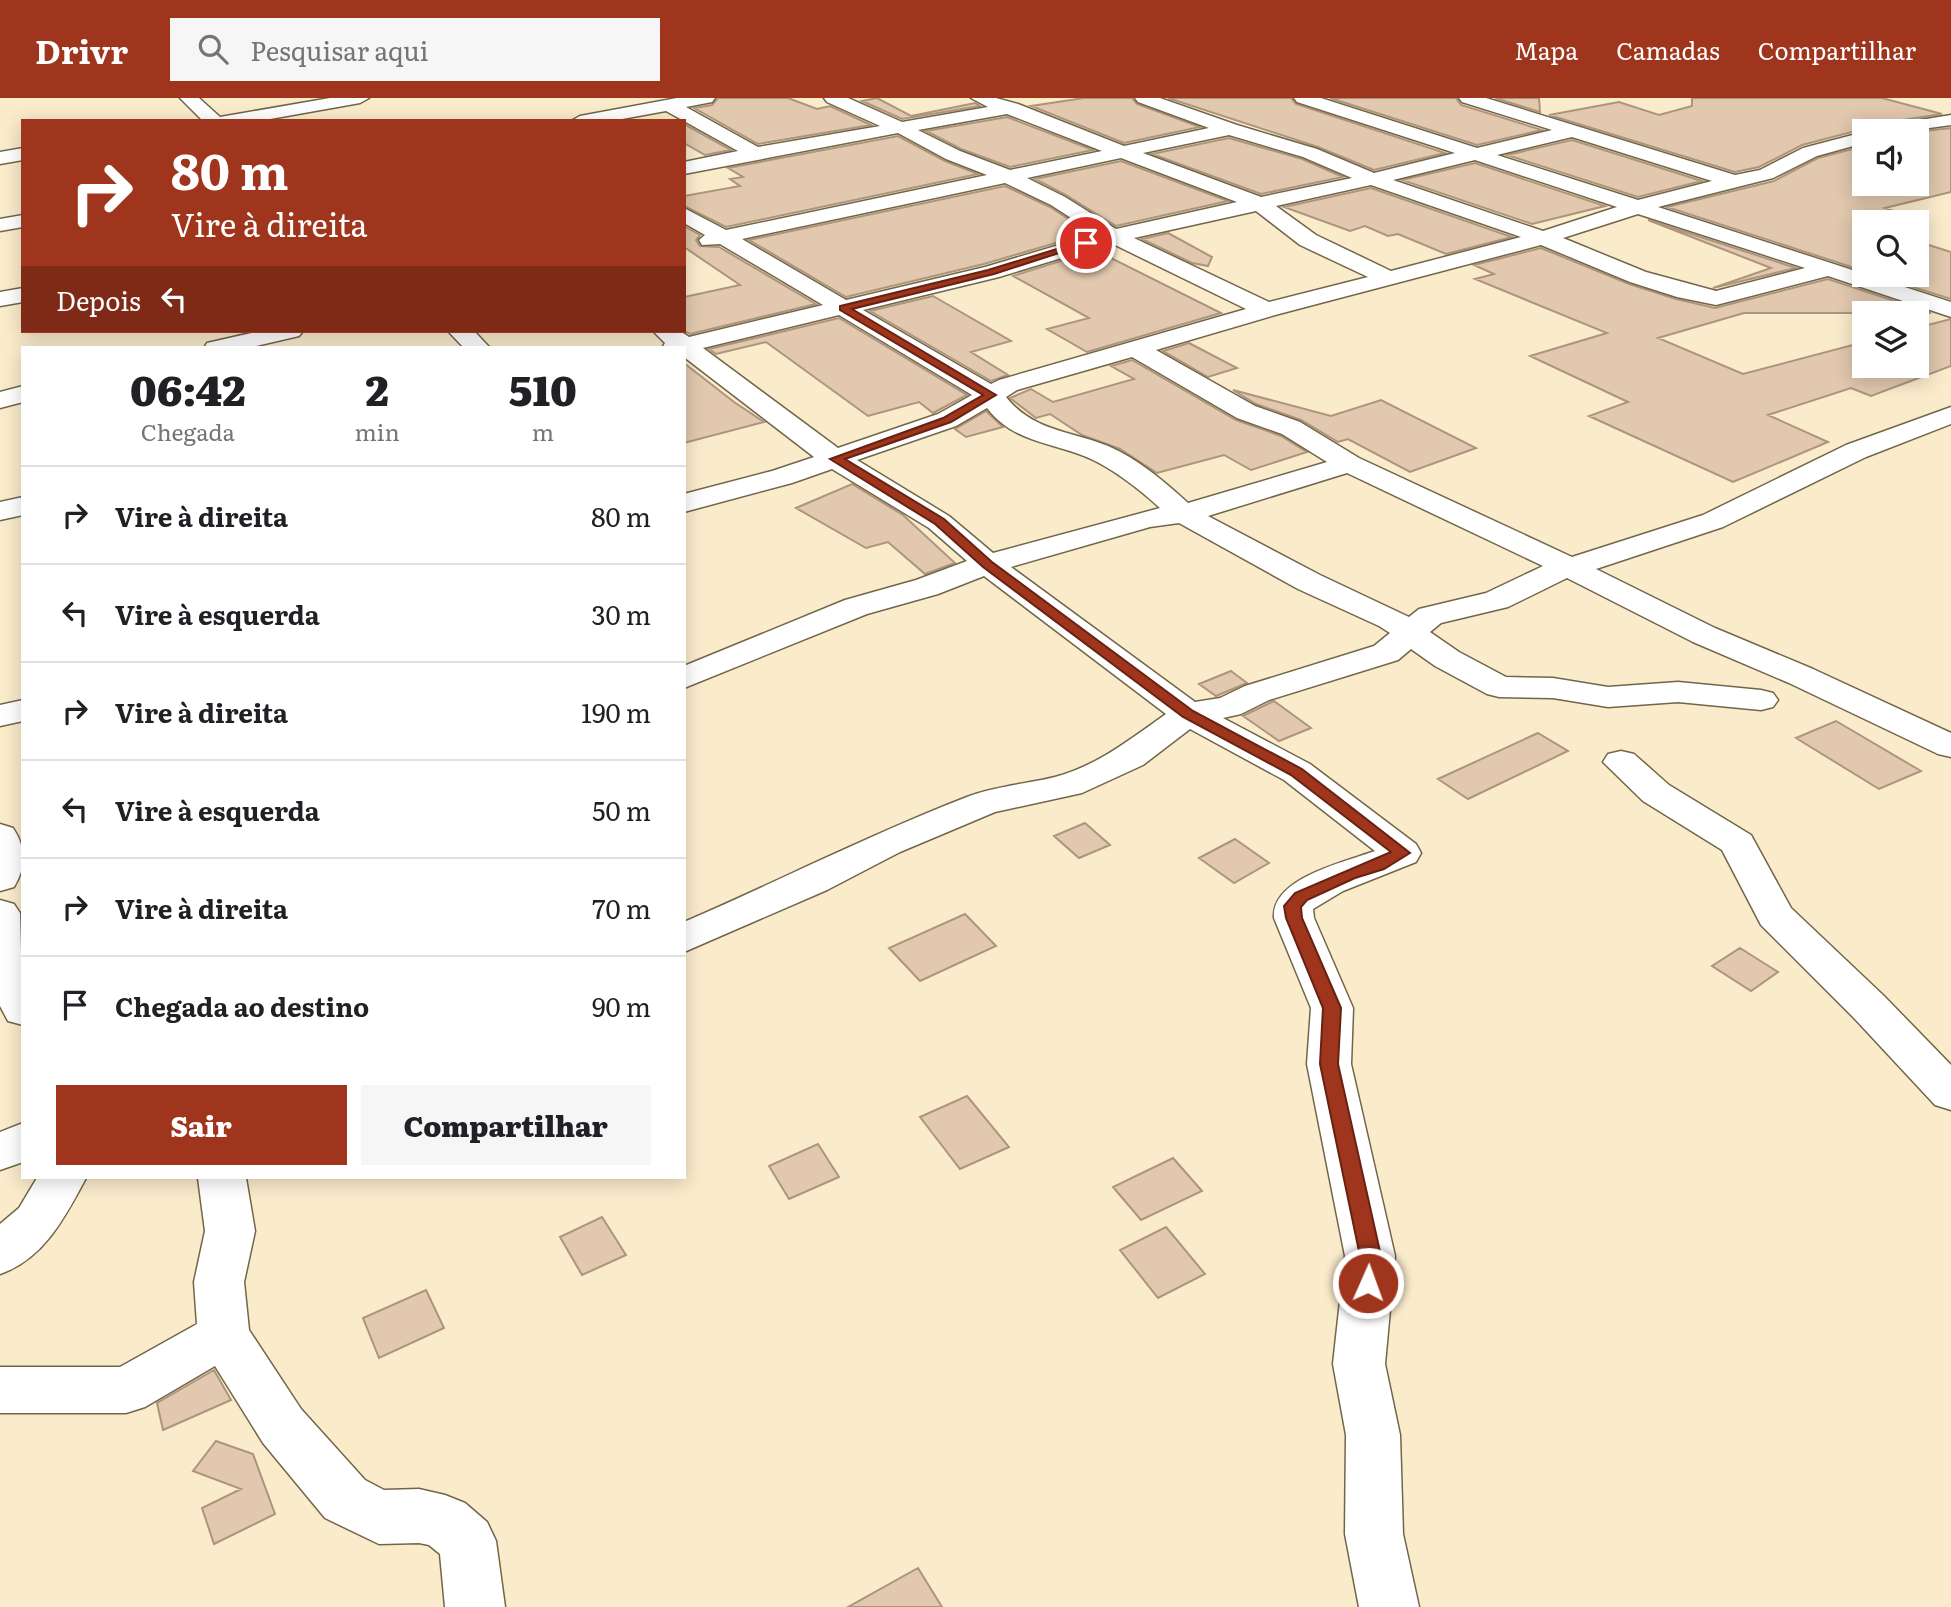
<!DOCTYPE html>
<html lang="pt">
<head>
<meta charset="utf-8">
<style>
	:root { --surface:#fff; --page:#f6f6f6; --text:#202124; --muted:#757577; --line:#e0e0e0; --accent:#9e351c }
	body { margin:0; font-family:Literata,serif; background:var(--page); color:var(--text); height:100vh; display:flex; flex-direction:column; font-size:26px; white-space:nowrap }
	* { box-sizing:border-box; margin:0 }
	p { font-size:23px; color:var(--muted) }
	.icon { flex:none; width:38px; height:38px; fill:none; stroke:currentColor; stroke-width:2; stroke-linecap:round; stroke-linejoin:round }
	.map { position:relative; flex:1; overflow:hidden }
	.panel { position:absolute; left:21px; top:248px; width:665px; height:833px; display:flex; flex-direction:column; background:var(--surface); border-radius:0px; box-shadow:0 4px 18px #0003 }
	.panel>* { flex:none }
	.guide { position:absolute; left:21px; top:21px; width:665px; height:214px; border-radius:0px; box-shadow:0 4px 18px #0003; background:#9e351c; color:#fff; overflow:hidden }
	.controls { position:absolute; left:1852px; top:21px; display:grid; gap:14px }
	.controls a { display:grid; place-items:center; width:77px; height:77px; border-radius:0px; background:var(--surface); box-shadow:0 4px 18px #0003; font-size:35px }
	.pin { position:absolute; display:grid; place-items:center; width:60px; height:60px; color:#fff; margin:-30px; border:4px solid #fff; border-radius:50%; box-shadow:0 2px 7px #0007 }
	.me { position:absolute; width:77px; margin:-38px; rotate:2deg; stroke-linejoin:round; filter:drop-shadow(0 0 5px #0008) }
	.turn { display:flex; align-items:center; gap:24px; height:147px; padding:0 35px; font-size:32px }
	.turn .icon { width:91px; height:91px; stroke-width:2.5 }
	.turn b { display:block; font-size:49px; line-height:60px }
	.then { display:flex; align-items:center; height:66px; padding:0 35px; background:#0003; gap:14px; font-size:26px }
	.eta { display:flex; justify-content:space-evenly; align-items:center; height:119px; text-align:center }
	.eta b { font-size:42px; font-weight:800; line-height:49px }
	.cta { display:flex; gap:14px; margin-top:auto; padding:14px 35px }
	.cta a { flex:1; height:80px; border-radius:0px; background:var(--accent); color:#fff; font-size:28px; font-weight:800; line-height:80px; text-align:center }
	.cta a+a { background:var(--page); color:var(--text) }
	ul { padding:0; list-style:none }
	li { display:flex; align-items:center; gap:21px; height:98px; padding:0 35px; border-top:2px solid var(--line) }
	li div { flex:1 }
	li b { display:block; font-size:26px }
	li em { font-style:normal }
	header { display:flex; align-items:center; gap:42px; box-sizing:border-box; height:98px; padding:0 35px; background:var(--accent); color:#fff }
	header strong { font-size:33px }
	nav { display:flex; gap:38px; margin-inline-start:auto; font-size:24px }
	.search { width:490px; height:63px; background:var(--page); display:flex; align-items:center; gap:18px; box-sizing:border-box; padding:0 24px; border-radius:0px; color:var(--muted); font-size:26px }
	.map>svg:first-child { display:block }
	.building { fill:#e1c8ae; stroke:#ad957d; stroke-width:2 }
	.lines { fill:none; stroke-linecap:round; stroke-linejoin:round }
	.minor-casing { stroke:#726649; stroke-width:3 }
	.minor { fill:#fff; fill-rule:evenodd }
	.route { fill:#9e351c; stroke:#672212; stroke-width:2 }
</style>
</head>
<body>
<header>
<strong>Drivr</strong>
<div class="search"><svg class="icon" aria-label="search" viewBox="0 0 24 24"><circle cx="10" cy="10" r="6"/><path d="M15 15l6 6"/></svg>Pesquisar aqui</div>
<nav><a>Mapa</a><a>Camadas</a><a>Compartilhar</a></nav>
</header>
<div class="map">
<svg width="1951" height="1509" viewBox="0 0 1951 1509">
	<rect width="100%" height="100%" fill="#faebcb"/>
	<path class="building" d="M718,0H788L817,11L830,8L871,27L758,46L694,10L712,7Z
		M877,0L911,18L975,5L980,8L902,21L862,3Z
		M1084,0H1132L1137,6L1200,29L1124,45L1031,8Z
		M1168,0H1291L1296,6L1445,55L1374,72L1318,49Z
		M1330,0H1456L1461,7L1542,32L1477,47Z
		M1495,0H1539L1540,14Z
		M1692,0H1882L1942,16L1883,25L1872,33L1863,31L1802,47L1759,69L1735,74L1549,17L1619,4L1659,17L1692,8Z
		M1007,19L1093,52L1010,69L961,51L926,33Z
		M684,26L731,52L705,57L684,45Z
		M1951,30V94L1885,110L1925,124L1916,126V124H1864V173L1667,109L1774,83L1818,60L1864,48V86H1916V34Z
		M898,38L945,63L978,76L726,129L684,108V98L740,88L730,81L743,79L728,70Z
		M1229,40L1302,61L1343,79L1261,96L1152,56Z
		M1572,42L1702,83L1638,99L1507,57Z
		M1121,63L1228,103L1116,128L1066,97L1035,81Z
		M1475,65L1605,108L1532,126L1402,82Z
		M1005,88L1050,109L1090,135L984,166L846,199L749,142Z
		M1371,90L1512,139L1446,156L1398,136L1388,138L1365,128L1350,133L1284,109Z
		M1648,122L1796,170L1713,190L1771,170Z
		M684,128L700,137L696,142L700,148L719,149L816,206L690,236L684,233V199L740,187L684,149Z
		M1168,135L1212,159L1208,168L1192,165L1142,141Z
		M1916,143L1951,154V201L1875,177H1916Z
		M1541,150L1629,186L1676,201L1715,210L1828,181L1931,215H1744L1658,240L1743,276L1864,244V268H1916V230L1951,221V268L1871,298L1851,290L1768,317L1828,344L1733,384L1589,318L1628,304L1530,258L1607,235L1475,181L1494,176L1474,167Z
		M1099,151V154L1221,215L1087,254L1047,231L1089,220L1013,178Z
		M933,198L1011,243L971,254L1008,277L991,283L870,213Z
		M839,220L967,297L933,315L919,304L868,318L766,244L716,256L709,251Z
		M1189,245L1237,270L1208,279L1163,253Z
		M1132,262L1236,322L1281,338L1307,354L1251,372L1224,357L1157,375L1120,351L1082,337L1050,316L1036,320L1010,300L1031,291L1053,304L1134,281L1111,268Z
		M684,265L734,304L764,324L684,345Z
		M1233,292L1331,318L1381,302L1476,350L1410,374L1348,341L1338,344L1301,322L1256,306Z
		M986,313L1003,329L966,339L955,331Z
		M852,386L903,417L955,465L925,476L888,444L866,450L796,410Z
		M1231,573L1247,585L1216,598L1199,586Z
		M1274,603L1311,630L1279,643L1243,618Z
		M1836,623L1921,673L1879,691L1796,640Z
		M1538,635L1568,653L1468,701L1438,681Z
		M1085,725L1110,747L1079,760L1054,738Z
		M1235,741L1269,765L1234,785L1199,760Z
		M965,816L996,848L920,883L889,850Z
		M1740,850L1778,874L1751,893L1712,868Z
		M967,998L1009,1049L960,1071L920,1019Z
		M818,1046L839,1079L789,1101L769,1068Z
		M1173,1060L1202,1093L1141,1122L1113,1089Z
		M602,1119L626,1157L582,1177L560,1139Z
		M1166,1129L1205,1176L1158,1200L1120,1152Z
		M426,1192L444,1230L379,1260L363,1220Z
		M214,1272L231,1302L163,1332L157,1305Z
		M216,1343L253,1356L275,1416L214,1446L202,1410L241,1391L193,1373Z
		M918,1470L942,1509H848Z"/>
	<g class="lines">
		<g class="minor-casing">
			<path id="minor" d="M180,0H199L220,19L330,0H369L360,5L259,23H203Z
				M677,0H715L712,4L686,9L758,49L880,28L827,4L824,0H848L902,24L988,9L971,0H996L1018,6L1124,48L1209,30L1138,4L1135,0H1160L1237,27L1317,51L1374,75L1455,55L1297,4L1294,0H1321L1477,50L1552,32L1462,4L1459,0H1486L1735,77L1760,72L1803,50L1864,34V45L1817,58L1773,80L1658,109L1951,204V219L1828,178L1716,207L1677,199L1630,184L1541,147L1275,217L1156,252L1255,308L1300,324L1359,360L1572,459L1703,417L1846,347L1951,309V326L1866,359L1723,429L1596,471L1715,530L1813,571L1951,635V659L1938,656L1789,585L1693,544L1567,480L1508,509L1441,525L1430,534L1459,554L1506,579L1553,580L1608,589L1678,584L1761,592L1773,595L1778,602L1773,609L1761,612L1678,604L1608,609L1553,600L1499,599L1487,596L1435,568L1411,551L1398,562L1269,602L1241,616L1223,620L1310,666L1416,746L1421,755L1416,764L1343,793L1313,811L1314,820L1353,910L1351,966L1395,1158L1385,1266L1400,1337L1403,1436L1419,1509H1359L1345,1436L1346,1337L1333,1266L1345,1158L1307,966L1311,910L1274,820C1271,780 1345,764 1375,753L1284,682L1190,631L1143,667L1082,695L995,714L900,754L827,792L684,854V824C779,783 871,736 967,699C995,688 1027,686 1055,679C1097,668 1132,640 1166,616L984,478L938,496L867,516L684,590V568L845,502L916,482L967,463L929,430L832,371L792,385L684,414V396L772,373L814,359L684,259V250H662L665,245L653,233H680L689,239L823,207L720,146L702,147L699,142L705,137L684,125V110L726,132L987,77L946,61L898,35L684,76V64L738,53L666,13L611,23H571L580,18ZM1007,16L1102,53L1010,72L960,53L918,32ZM1229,37L1303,59L1352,80L1261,99L1143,55ZM1572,39L1712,83L1638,102L1497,57ZM1121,60L1237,104L1116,131L1065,99L1027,80ZM1475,62L1617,109L1543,133L1393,82ZM1005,85L1051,107L1096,136L985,169L846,202L742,141ZM1371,87L1521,139L1391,173L1316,137L1276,108ZM1256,113L1300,147L1368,179L1269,204L1134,140ZM1638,116L1805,170L1716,193L1646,174L1563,140ZM1111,145L1246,211L999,282L991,286L863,212L999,179ZM839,217L972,297L938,316L838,350L703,250ZM1132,259L1237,320L1282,336L1327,364L1188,405C1164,383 1138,361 1108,348C1071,333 1033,333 1006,299L1017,292ZM987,310C1014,345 1052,344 1089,360C1115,372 1139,391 1160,410L993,455L949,418L857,362L956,328ZM1347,375L1543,468L1486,495L1419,511L1409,519L1320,477L1208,418ZM1179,425L1298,491L1379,528L1390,535L1374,548L1245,588L1220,600L1195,604L1011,469L1150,429Z
				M1951,17V27L1908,33H1874L1883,28Z
				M23,50V62L0,66V54Z
				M23,117V129L0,133V121Z
				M23,190V204L0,208V194Z
				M260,233H303L299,238L247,250H204L207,245Z
				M448,233H474L490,250H464Z
				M23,288V304L0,310V294Z
				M23,399V417L0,422V404Z
				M23,602V623L0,628V607Z
				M1621,653L1634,656L1669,687L1751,737L1791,810L1884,898L1951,967V1012L1935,1007L1854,920L1761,827L1722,752L1643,703L1603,664L1608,656Z
				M0,726L13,730C26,749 26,770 14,789L0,793Z
				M0,802L14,806L20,815L23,927L8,923L0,908Z
				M23,1025V1064L0,1072V1034Z
				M37,1080H86C65,1119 44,1161 0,1176V1126L19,1110Z
				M198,1080H246L255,1133L244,1184L249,1232L301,1311L365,1382L384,1392L419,1391L445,1397L465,1405L487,1424L496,1443L505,1509H445L440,1456L429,1447L419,1445L379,1446L325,1420L263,1345L215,1268L145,1309L126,1315H0V1269H120L197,1226L194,1184L205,1133Z"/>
		</g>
		<use href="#minor" class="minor"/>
	</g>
	<path class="route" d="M1083,143L1090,145L994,176L852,211L996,297L951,324L845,361L944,421L992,464L1193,613L1302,671L1410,755L1384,771L1355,780L1307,802L1301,809L1302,820L1341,910L1338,966L1381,1158L1375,1191L1368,1193L1360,1191L1357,1185L1360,1158L1320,966L1323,910L1286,820L1284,808L1295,795L1391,754L1291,677L1183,619L983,469L935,426L830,361L943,320L983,297L840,212V208L988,172Z"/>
</svg>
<div class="controls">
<a><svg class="icon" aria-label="sound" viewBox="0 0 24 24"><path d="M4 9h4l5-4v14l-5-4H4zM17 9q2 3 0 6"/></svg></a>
<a><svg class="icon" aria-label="search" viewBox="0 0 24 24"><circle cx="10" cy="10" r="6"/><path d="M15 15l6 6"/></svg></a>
<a><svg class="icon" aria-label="layers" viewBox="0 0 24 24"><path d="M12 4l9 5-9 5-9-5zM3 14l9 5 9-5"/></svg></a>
</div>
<div class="pin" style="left:1086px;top:145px;background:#d93025"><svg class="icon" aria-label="arrive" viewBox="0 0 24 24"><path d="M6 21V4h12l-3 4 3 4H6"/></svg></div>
<svg class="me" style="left:1368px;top:1185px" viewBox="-20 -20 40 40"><circle r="17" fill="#9e351c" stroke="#fff" stroke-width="3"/><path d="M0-11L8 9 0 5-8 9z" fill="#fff"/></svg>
<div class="guide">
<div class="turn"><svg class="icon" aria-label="right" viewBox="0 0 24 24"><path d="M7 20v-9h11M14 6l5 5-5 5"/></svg><div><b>80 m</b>Vire à direita</div></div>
<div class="then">Depois<svg class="icon" aria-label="left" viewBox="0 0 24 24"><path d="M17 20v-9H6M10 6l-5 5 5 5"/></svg></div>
</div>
<section class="panel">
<div class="eta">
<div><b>06:42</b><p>Chegada</p></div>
<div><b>2</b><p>min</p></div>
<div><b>510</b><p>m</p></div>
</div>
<ul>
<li><svg class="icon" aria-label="right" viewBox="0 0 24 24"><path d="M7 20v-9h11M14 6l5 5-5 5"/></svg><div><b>Vire à direita</b></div><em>80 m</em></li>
<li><svg class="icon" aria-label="left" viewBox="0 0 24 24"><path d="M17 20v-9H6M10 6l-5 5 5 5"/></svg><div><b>Vire à esquerda</b></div><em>30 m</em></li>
<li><svg class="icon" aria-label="right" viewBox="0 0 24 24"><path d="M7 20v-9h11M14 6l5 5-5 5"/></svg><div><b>Vire à direita</b></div><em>190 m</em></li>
<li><svg class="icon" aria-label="left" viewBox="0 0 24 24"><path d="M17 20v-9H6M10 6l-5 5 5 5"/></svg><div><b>Vire à esquerda</b></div><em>50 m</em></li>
<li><svg class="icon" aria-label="right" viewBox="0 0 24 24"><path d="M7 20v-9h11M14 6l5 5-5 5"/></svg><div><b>Vire à direita</b></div><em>70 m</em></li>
<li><svg class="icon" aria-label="arrive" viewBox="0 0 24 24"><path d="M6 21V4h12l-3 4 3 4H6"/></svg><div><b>Chegada ao destino</b></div><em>90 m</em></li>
</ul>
<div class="cta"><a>Sair</a><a>Compartilhar</a></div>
</section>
</div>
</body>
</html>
